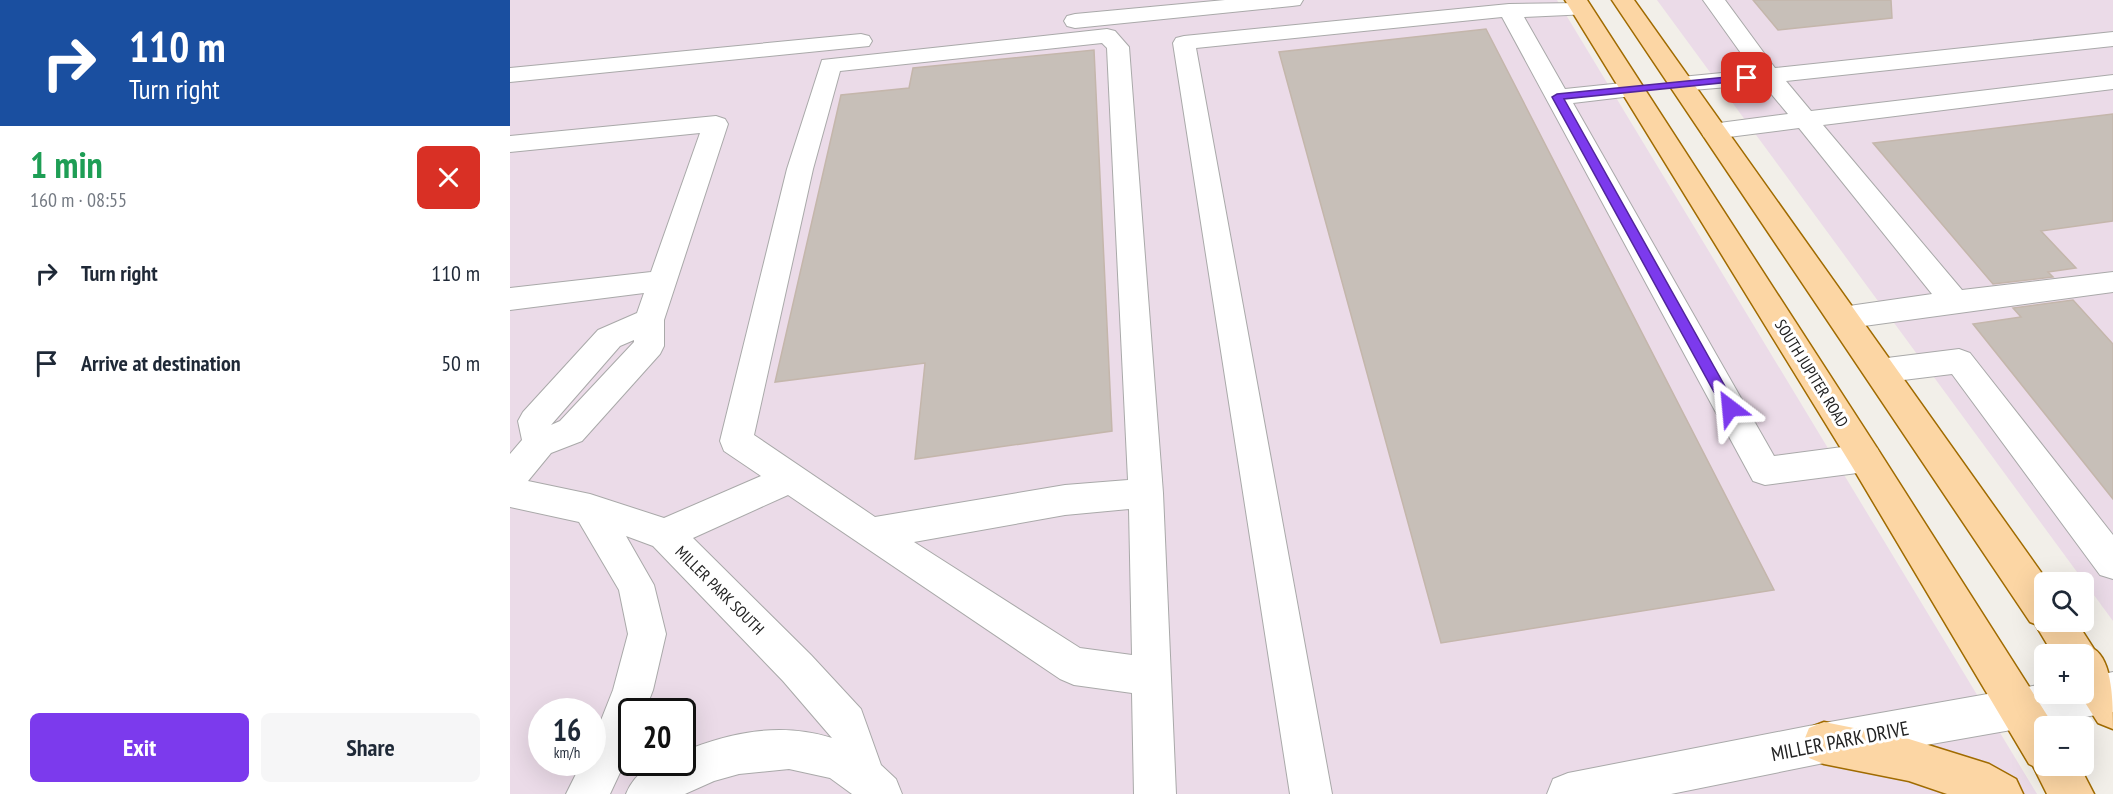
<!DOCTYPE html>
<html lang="en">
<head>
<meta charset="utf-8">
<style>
	:root { --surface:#fff; --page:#f6f6f7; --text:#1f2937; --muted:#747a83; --accent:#7c3aed }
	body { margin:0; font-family:"PT Sans Narrow",sans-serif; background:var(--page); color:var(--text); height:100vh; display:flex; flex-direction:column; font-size:22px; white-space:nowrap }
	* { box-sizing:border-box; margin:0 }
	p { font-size:20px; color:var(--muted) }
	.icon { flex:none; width:33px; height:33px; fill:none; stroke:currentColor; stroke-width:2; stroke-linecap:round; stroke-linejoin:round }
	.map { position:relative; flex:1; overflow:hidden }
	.side { display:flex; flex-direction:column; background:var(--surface); width:510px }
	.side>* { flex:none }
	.hud { background:#1a4fa0; color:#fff; overflow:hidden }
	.fabs { position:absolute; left:1524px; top:572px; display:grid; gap:12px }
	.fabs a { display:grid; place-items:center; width:60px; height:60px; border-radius:9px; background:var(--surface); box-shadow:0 6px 24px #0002; font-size:30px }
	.speed { position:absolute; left:18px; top:698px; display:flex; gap:12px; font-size:30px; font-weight:700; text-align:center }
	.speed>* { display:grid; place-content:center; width:78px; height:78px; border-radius:50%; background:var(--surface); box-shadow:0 6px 24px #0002; line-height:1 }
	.speed small { font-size:15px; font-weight:400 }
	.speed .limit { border:3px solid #111; border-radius:9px; background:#fff; color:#111 }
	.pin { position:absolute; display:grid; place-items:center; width:51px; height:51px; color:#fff; margin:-26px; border-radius:12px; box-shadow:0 3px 9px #0006 }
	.me { position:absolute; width:66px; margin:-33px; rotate:331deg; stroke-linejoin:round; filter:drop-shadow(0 0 4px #0008) }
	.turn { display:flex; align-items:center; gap:21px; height:126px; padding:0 30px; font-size:27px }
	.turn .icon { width:78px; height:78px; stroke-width:2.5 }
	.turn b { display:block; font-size:42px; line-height:51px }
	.round { display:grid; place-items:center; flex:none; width:63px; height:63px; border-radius:9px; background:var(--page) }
	.overview { display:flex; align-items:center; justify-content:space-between; height:102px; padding:0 30px }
	h1 { font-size:36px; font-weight:800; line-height:45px; color:#1e9e55 }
	.cta { display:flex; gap:12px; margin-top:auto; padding:12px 30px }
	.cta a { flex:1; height:69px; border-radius:9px; background:var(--accent); color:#fff; font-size:24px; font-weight:800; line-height:69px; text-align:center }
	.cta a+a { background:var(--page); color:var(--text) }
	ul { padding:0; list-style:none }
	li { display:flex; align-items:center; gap:18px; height:90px; padding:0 30px }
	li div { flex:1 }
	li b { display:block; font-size:22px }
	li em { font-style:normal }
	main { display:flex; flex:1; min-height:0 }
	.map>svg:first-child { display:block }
	.industrial { fill:#ebdbe8; fill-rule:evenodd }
	.building { fill:#c7bfb8; stroke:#c4b6ab; stroke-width:1.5 }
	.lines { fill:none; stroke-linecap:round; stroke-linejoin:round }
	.minor-casing { stroke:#a9a9a9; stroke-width:2 }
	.major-casing { stroke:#a06b00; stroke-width:3 }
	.minor { fill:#fff; fill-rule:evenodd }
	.major { fill:#fcd6a4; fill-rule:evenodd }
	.route { fill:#7c3aed; stroke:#51269a; stroke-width:1.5 }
	.labels { text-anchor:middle; stroke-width:6; stroke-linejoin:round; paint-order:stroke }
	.street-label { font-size:16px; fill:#222; stroke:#fff }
	.near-street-label { font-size:20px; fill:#222; stroke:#fff }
</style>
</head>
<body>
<main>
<section class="side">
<div class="hud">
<div class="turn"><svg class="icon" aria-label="right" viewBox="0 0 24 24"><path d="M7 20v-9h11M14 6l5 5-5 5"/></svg><div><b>110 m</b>Turn right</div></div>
</div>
<div class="overview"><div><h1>1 min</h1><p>160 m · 08:55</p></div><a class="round" style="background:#d93025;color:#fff"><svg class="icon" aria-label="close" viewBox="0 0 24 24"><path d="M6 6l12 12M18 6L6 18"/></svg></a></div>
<ul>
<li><svg class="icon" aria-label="right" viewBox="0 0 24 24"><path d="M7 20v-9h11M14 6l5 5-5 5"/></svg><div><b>Turn right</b></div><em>110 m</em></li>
<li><svg class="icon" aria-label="arrive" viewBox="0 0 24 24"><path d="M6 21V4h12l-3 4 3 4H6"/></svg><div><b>Arrive at destination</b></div><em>50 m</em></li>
</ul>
<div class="cta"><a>Exit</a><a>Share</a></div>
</section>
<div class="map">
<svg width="1603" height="794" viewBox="0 0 1603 794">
	<rect width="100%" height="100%" fill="#f2efe9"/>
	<path class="industrial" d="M0,0H1047L1527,794H0ZM32,711H82V762H32ZM122,711H172V762H122Z
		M1147,0H1603V621Z"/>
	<path class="building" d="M1243,0H1381L1382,18L1268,30Z
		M976,29L1264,590L931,643L769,52Z
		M584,50L602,431L405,459L415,363L265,382L331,95L399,88L403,68Z
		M1603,114V221L1531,231L1566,268L1538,272L1543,277L1483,284L1363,143Z
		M1563,300L1603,344V499L1463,324L1511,317L1503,308Z"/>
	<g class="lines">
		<g class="minor-casing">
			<path id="minor" d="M715,0H793L790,5L782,6L565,28L557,26L554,21L557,16L565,14Z
				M1193,0H1215L1265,68L1603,32V46L1276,81L1301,111L1603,75V89L1313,125L1452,290L1603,272V292L1332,329L1322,326L1317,318L1322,310L1332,307L1422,294L1289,128L1203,139L1194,137L1191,131L1194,125L1278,114L1253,84L1171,91L1163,89L1159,84L1163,79L1171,77L1243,70Z
				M1071,3L1079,4L1082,9L1079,14L1014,17L1055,89L1122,82L1130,84L1134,89L1130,94L1122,96L1063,103L1264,456L1355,444L1367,448L1372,458L1367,468L1355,472L1255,485L1243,481L992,17L686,48L822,794H780L663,43L666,38L674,36L999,4Z
				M597,29L605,31L619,47L653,493L666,794H624L622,693L564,685L550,679L278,495L183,538L301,655L351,709L371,765L386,779L392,794H342L320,778L279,769L229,774L204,781L175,794H116C127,768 146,762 172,762V752C221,732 270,722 322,738L273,681L143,546L116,536L144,585L156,634L143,690L135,711H122V747L100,794H56L72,762H82V743L103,690L118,634L109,590L69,522L0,507V454L12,440L8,421L13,412L88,330L127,313L134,293L0,310V288L141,272L190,133L0,152V136L206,116L215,119L218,124L154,320V346L150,354L72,441L41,453L18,481L80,494L154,518L251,476L214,451L210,441L277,169L312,60ZM592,43L597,48L618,480L555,485L365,517L244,435L303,169L330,71ZM124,340V342L50,421L41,425L110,346ZM619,509L622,655L570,648L404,542L555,515Z
				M351,34L359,36L362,41L359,46L0,82V68Z
				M1449,349L1460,353L1603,535V579L1590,575L1442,374L1369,383L1358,380L1354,371L1358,362L1369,359Z
				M1603,672V712L1314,763L1161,794H1037L1043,779L1058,773L1314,723L1534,684V693H1574V678Z"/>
		</g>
		<g class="major-casing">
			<path id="major" d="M1055,0H1077L1367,448L1544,726H1534V765H1569L1584,794H1537L1523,766L1519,764L1343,468Z
				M1102,0H1124L1538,582H1534V621H1566L1584,649C1603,661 1603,705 1603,729L1588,723L1569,693H1574V654H1543L1525,624L1520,622Z
				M1314,722L1399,739L1479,764L1506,779L1513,794H1437L1399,781L1314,764L1299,758L1293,743L1299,728Z"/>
		</g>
		<use href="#minor" class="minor"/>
		<use href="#major" class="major"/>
	</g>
	<path class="route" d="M1237,75L1240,76V80L1054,99L1225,404L1227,408L1225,412H1215L1042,97L1047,94Z"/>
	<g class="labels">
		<g class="street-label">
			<text transform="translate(1302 373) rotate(58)" y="6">SOUTH JUPITER ROAD</text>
			<text transform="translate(210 590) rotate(45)" y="6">MILLER PARK SOUTH</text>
		</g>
		<g class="near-street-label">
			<text transform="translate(1330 741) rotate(-11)" y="7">MILLER PARK DRIVE</text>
		</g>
	</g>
</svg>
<div class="fabs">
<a><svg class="icon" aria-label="search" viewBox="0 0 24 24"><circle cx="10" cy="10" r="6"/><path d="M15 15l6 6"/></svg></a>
<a>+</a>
<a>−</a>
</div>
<div class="speed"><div>16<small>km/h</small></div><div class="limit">20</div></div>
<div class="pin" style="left:1237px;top:78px;background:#d93025"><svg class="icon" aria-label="arrive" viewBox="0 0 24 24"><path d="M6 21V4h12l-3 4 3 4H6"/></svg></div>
<svg class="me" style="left:1220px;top:408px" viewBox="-20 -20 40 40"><path d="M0-17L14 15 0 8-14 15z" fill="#7c3aed" stroke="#fff" stroke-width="4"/></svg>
</div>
</main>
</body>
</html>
